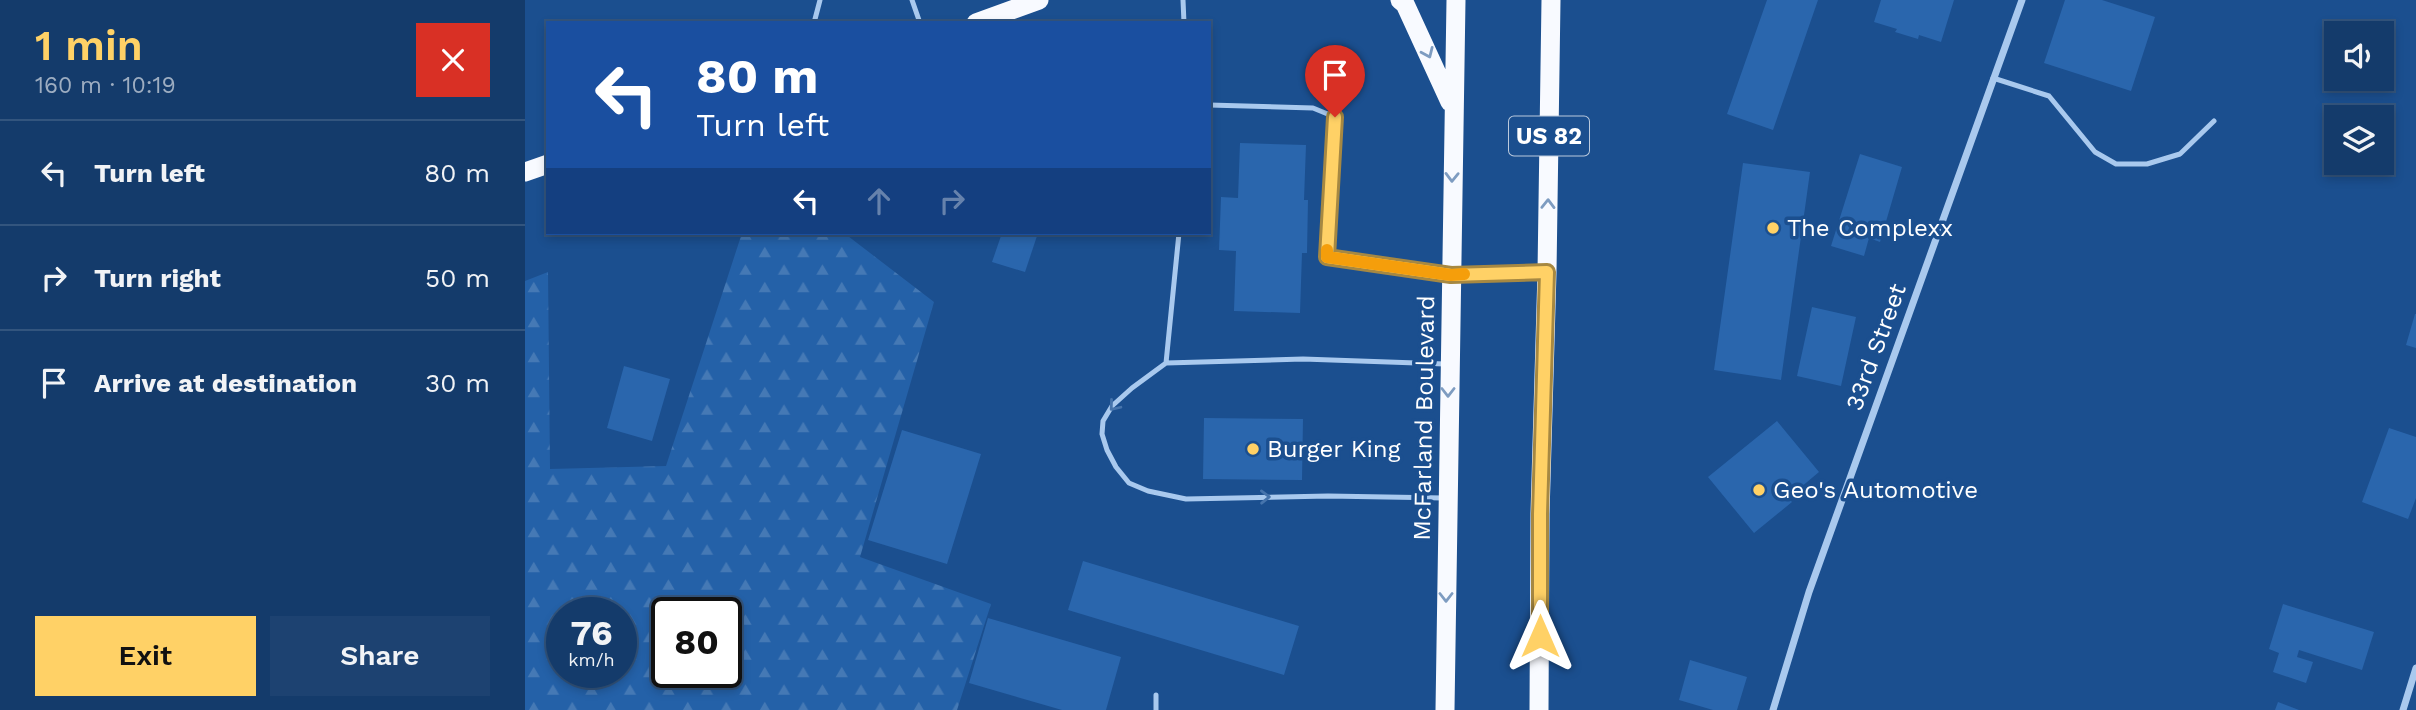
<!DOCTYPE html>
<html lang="en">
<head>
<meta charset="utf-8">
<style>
	:root { --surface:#143b6b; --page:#1d4271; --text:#f1f3f6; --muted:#9dadc1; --line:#33557e; --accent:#ffd166 }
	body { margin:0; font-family:"Work Sans",sans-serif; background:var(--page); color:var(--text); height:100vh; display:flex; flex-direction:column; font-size:26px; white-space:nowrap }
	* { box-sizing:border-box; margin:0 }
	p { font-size:23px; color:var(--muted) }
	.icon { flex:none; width:38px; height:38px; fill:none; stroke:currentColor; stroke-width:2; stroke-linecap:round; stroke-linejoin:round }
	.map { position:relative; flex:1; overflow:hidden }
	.sheet { display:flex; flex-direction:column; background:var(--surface); width:525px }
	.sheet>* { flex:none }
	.top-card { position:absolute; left:21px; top:21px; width:665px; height:214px; border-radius:0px; box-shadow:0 4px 10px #0003,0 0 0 2px var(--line); background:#1a4fa0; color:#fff; overflow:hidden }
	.tools { position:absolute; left:1799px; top:21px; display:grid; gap:14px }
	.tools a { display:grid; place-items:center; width:70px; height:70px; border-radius:0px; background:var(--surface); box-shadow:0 4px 10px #0003,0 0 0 2px var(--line); font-size:35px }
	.speed { position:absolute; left:21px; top:597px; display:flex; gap:14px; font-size:35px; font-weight:700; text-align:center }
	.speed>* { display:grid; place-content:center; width:91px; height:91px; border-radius:50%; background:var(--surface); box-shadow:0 4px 10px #0003,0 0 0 2px var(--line); line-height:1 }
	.speed small { font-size:18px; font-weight:400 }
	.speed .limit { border:4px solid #111; border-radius:10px; background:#fff; color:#111 }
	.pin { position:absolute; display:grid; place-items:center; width:60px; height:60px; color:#fff; margin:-72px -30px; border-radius:50% 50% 50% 0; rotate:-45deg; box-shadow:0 0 7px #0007 }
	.pin .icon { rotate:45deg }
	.me { position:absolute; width:77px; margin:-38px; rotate:0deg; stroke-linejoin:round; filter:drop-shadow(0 0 5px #0008) }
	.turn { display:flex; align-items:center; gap:24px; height:147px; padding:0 35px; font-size:32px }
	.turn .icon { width:91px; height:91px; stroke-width:2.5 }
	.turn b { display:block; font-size:49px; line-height:60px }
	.lanes { display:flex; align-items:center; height:66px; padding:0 35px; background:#0003; justify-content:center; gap:35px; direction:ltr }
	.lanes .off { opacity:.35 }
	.round { display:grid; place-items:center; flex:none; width:74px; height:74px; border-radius:0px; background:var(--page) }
	.head { display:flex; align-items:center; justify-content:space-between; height:119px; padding:0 35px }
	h1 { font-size:42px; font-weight:600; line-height:52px; color:var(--accent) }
	.action { display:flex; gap:14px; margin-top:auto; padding:14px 35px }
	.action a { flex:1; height:80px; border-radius:0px; background:var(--accent); color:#111; font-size:28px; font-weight:600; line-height:80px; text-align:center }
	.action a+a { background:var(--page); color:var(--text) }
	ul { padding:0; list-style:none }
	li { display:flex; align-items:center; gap:21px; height:105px; padding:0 35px; border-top:2px solid var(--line) }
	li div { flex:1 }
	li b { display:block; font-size:26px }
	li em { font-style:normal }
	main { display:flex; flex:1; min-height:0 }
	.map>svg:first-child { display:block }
	.forest { fill:url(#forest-firs); fill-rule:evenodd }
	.building { fill:#2a66ad }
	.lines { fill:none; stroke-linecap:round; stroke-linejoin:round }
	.service { stroke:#a9c9ee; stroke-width:5 }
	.minor { stroke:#a9c9ee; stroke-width:7 }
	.trunk { stroke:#f8faff; stroke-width:19 }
	.oneway { stroke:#7e9cc1 }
	.oneway2 { stroke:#4674ac }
	.route-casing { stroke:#a68842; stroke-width:18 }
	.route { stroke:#ffd166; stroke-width:12 }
	.slow { stroke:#f59e0b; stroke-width:12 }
	.poi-dot { fill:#ffd166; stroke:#1b4f8f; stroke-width:2.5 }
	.labels { text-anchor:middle; stroke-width:7; stroke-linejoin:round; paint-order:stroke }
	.shield { fill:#1b4f8f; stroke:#bbcadd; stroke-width:2 }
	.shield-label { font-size:23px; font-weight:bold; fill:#fff }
	.poi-label { font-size:24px; fill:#fff; stroke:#1b4f8f; text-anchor:start }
	.street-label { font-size:24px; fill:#fff; stroke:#1b4f8f }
</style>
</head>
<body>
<main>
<section class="sheet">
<div class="head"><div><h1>1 min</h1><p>160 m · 10:19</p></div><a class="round" style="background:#d93025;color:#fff"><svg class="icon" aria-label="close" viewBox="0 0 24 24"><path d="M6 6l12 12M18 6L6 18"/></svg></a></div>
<ul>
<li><svg class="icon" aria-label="left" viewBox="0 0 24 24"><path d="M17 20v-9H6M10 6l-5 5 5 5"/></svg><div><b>Turn left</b></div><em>80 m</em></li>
<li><svg class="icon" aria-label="right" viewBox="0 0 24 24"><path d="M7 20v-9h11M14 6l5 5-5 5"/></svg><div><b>Turn right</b></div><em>50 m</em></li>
<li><svg class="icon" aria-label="arrive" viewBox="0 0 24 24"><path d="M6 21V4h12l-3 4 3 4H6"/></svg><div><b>Arrive at destination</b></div><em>30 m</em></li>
</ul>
<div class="action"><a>Exit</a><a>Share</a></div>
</section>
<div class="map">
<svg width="1891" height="710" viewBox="0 0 1891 710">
	<defs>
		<pattern id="forest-firs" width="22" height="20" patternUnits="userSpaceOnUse" patternTransform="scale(1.75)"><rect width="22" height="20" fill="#2461a8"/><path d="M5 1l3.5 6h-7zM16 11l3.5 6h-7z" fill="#4579b5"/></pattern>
	</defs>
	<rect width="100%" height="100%" fill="#1b4f8f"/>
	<path class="forest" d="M217,233H319L409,302L335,557L466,604L432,710H0V281L23,272L25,469L141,466ZM37,612H96V672H37ZM142,612H201V672H142Z"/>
	<path class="building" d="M1242,0H1293L1248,130L1202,114Z
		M1356,0H1429L1416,42L1394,35L1393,39L1370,32L1372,29L1349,22Z
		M1540,0H1577L1630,17L1606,91L1519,63Z
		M715,143L781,145L779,200H783L782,253H777L775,313L709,311L711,251L694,250L696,197L713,198Z
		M1335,154L1377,167L1355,242L1344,238L1339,256L1306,246Z
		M1218,163L1285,172L1256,380L1189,370Z
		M477,233H513L500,272L467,262Z
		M1287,307L1331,317L1316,386L1272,376Z
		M1890,314H1891V348L1881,345Z
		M99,366L145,379L127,441L82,428Z
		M679,418L778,419L777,480L678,479Z
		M1252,421L1294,472L1263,498L1267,502L1229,533L1183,477Z
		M1864,428L1891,437V498L1883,519L1837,502Z
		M377,430L456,454L422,564L343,540Z
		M558,561L774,626L759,675L543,610Z
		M1758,604L1849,632L1837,670L1774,650L1772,657L1788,662L1781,683L1748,672L1754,653L1744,649Z
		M463,618L596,657L581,710H537L444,683Z
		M1165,660L1222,677L1212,710H1188L1154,700Z
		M1753,702L1774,710H1750Z"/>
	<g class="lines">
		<path class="service" d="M387,0L395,23
			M658,0L659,23
			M289,23L295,0
			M1468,78L1524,96L1570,152L1591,164H1622L1655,154L1689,121
			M684,105L788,108L810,117L802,256L921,274
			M931,275L1019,272
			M641,363L654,233
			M919,498L803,496L661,499L623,491L604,483L591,467L582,450L577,434L578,421L587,406L607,388L641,363L778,359L920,364
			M631,710V695"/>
		<path class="minor" d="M1248,710L1284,592L1497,0
			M1878,710L1891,668"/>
		<path class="trunk" d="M875,0L880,4L925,102
			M451,23L514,0
			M0,172L23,164
			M920,710L931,0
			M1014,710L1015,514L1022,272L1026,0"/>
	</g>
	<defs><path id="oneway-chevron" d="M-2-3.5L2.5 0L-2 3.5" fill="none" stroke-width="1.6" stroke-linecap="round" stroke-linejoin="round" transform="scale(1.75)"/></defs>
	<g class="oneway">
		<use href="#oneway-chevron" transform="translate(903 53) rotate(66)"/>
		<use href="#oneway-chevron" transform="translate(927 177) rotate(91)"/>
		<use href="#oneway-chevron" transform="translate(1023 204) rotate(-89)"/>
		<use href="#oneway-chevron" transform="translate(923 392) rotate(90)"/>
		<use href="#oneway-chevron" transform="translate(921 597) rotate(90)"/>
	</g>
	<g class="oneway2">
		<use href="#oneway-chevron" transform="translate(589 406) rotate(130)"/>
		<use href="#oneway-chevron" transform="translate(740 497) rotate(-1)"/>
	</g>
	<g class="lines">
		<g class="route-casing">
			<path id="route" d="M810,117L802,257L926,275L1022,272L1015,514V636"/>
		</g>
		<use href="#route" class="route"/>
		<path class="slow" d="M802,250V257L926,275L939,274"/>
	</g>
	<g class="poi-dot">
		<circle cx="1248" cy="228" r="7"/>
		<circle cx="728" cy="449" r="7"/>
		<circle cx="1234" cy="490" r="7"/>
	</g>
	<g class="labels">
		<rect class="shield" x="984" y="116.5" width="80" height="39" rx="5"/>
		<g class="shield-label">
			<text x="1024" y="144">US 82</text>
		</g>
		<g class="poi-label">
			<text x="1262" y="236">The Complexx</text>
			<text x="742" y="457">Burger King</text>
			<text x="1248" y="498">Geo's Automotive</text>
		</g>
		<g class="street-label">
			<text transform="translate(1351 347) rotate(-70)" y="8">33rd Street</text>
			<text transform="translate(899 418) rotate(-89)" y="8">McFarland Boulevard</text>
		</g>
	</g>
</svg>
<div class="tools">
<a><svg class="icon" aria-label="sound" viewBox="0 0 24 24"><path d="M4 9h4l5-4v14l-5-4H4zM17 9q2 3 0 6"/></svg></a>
<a><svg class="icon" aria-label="layers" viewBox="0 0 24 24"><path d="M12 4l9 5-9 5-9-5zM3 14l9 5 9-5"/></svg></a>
</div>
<div class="speed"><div>76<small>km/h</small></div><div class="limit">80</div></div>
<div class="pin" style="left:810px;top:117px;background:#d93025"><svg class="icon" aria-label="arrive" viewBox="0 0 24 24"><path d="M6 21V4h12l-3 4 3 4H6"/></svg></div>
<svg class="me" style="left:1015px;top:636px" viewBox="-20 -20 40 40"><path d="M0-17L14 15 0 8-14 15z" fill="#ffd166" stroke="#fff" stroke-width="4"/></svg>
<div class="top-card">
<div class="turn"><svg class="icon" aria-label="left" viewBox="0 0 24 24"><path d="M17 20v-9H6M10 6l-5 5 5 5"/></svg><div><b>80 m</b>Turn left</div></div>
<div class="lanes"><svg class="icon" aria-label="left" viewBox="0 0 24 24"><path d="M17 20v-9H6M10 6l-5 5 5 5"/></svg><svg class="icon off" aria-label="ahead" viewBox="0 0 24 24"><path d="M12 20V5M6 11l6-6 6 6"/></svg><svg class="icon off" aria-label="right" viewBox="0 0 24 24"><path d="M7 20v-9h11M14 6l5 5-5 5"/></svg></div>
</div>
</div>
</main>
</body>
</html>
